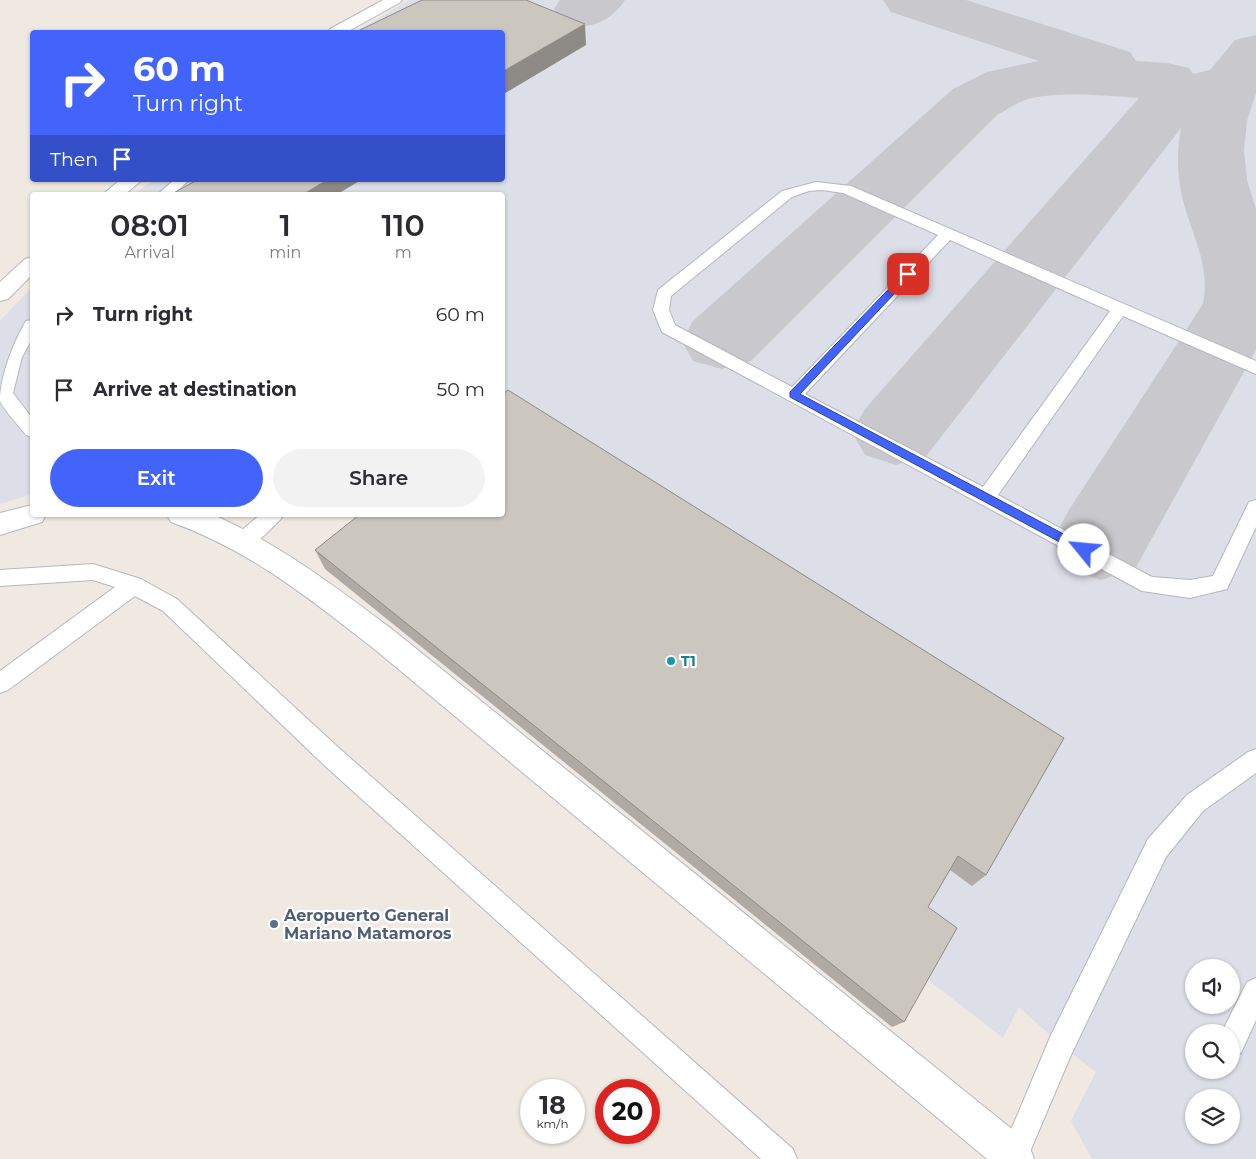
<!DOCTYPE html>
<html lang="en">
<head>
<meta charset="utf-8">
<style>
	:root { --surface:#fff; --page:#f2f2f3; --text:#2b2b33; --muted:#7c7c81; --accent:#4264fb }
	body { margin:0; font-family:Montserrat,sans-serif; background:var(--page); color:var(--text); height:100vh; display:flex; flex-direction:column; font-size:19px; white-space:nowrap }
	* { box-sizing:border-box; margin:0 }
	p { font-size:16px; color:var(--muted) }
	.icon { flex:none; width:28px; height:28px; fill:none; stroke:currentColor; stroke-width:2; stroke-linecap:round; stroke-linejoin:round }
	.map { position:relative; flex:1; overflow:hidden }
	.panel { position:absolute; left:30px; top:192px; width:475px; height:325px; display:flex; flex-direction:column; background:var(--surface); border-radius:5px; box-shadow:0 1px 4px #0004 }
	.panel>* { flex:none }
	.hud { position:absolute; left:30px; top:30px; width:475px; height:152px; border-radius:5px; box-shadow:0 1px 4px #0004; background:#4264fb; color:#fff; overflow:hidden }
	.fabs { position:absolute; left:1185px; top:959px; display:grid; gap:10px }
	.fabs a { display:grid; place-items:center; width:55px; height:55px; border-radius:50%; background:var(--surface); box-shadow:0 1px 4px #0004; font-size:25px }
	.speed { position:absolute; left:520px; top:1079px; display:flex; gap:10px; font-size:25px; font-weight:700; text-align:center }
	.speed>* { display:grid; place-content:center; width:65px; height:65px; border-radius:50%; background:var(--surface); box-shadow:0 1px 4px #0004; line-height:1 }
	.speed small { font-size:12px; font-weight:400 }
	.speed .limit { border:8px solid #d22; background:#fff; color:#111 }
	.pin { position:absolute; display:grid; place-items:center; width:42px; height:42px; color:#fff; margin:-21px; border-radius:10px; box-shadow:0 2px 8px #0006 }
	.me { position:absolute; width:55px; margin:-28px; rotate:298deg; stroke-linejoin:round; filter:drop-shadow(0 0 4px #0008) }
	.turn { display:flex; align-items:center; gap:18px; height:105px; padding:0 20px; font-size:22px }
	.turn .icon { width:65px; height:65px; stroke-width:2.5 }
	.turn b { display:block; font-size:35px; line-height:42px }
	.then { display:flex; align-items:center; height:48px; padding:0 20px; background:#0003; gap:10px; font-size:19px }
	.eta { display:flex; justify-content:space-evenly; align-items:center; height:85px; text-align:center }
	.eta b { font-size:30px; font-weight:600; line-height:35px }
	.button { display:flex; gap:10px; margin-top:auto; padding:10px 20px }
	.button a { flex:1; height:58px; border-radius:30px; background:var(--accent); color:#fff; font-size:20px; font-weight:600; line-height:58px; text-align:center }
	.button a+a { background:var(--page); color:var(--text) }
	ul { padding:0; list-style:none }
	li { display:flex; align-items:center; gap:15px; height:75px; padding:0 20px }
	li div { flex:1 }
	li b { display:block; font-size:19px }
	li em { font-style:normal }
	.map>svg:first-child { display:block }
	.airport { fill:#dcdee8; fill-rule:evenodd }
	.lines { fill:none; stroke-linecap:round; stroke-linejoin:round }
	.taxiway { fill:#c9c8cc; fill-rule:evenodd }
	.service-casing { stroke:#b4b7c1; stroke-width:2 }
	.minor-casing { stroke:#b4b7c1; stroke-width:2 }
	.secondary-casing { stroke:#b4b7c1; stroke-width:2 }
	.service { fill:#fff; fill-rule:evenodd }
	.minor { fill:#fff; fill-rule:evenodd }
	.secondary { fill:#fff; fill-rule:evenodd }
	.wall { fill:#afaba4 }
	.shaded-wall { fill:#8e8b86 }
	.building { fill:#cbc7bf; stroke:#8e8b86 }
	.route { fill:#4264fb; stroke:#2b41a3 }
	.culture-dot { fill:#0f9aa8; stroke:#fff; stroke-width:2 }
	.service-dot { fill:#5c6f8a; stroke:#fff; stroke-width:2 }
	.labels { text-anchor:middle; stroke-width:4.5; stroke-linejoin:round; paint-order:stroke }
	.culture-label { font-size:14px; font-weight:bold; fill:#0d838f; stroke:#fff; text-anchor:start }
	.near-service-label { font-size:16px; font-weight:bold; fill:#4e5e75; stroke:#fff; text-anchor:start }
</style>
</head>
<body>
<div class="map">
<svg width="1256" height="1159" viewBox="0 0 1256 1159">
	<rect width="100%" height="100%" fill="#efe9e1"/>
	<path class="airport" d="M409,0H1256V1159H1092L1071,1121L1096,1072L1061,1045L1019,1007L1003,1038L922,975L892,1027L325,569L502,515V195H133L153,180H502V32H355ZM1194,968H1231V1005H1194ZM1194,1032H1231V1070H1194ZM1194,1098H1231V1135H1194Z
		M32,287V494L0,504V321Z"/>
	<g class="lines">
		<path class="taxiway" d="M560,0H625C616,14 600,26 582,26C576,26 568,22 562,21L554,9Z
			M883,0H966L1130,52L1136,61L1167,63L1189,68L1193,74L1210,70L1235,40L1256,35V93L1247,121L1244,151L1247,180L1256,209V350L1135,569L1101,580L1067,569L1053,541L1067,513L1203,304C1210,268 1195,241 1185,208C1177,182 1176,155 1181,128L927,455L896,465L865,455L852,432L865,409L1139,98C1105,96 1061,91 1028,99C1017,102 1007,110 997,115L751,361L722,369L693,361L682,341L693,321L953,89L987,72L1039,61L891,12Z"/>
		<g class="service-casing">
			<path id="service" d="M174,180H189L173,195H157Z
				M816,182L851,186L1256,361V374L1123,316L998,495L1152,577L1190,580L1213,576L1249,502L1256,500V527L1227,589L1190,598L1142,591L662,332L653,310L658,290L782,191ZM822,190L843,193L938,235L792,387L675,325L669,310L671,296L792,197L809,191ZM950,240L1110,311L983,487L805,394Z
				M32,320V339L22,357L13,393L32,418V437L26,435C20,427 3,409 0,401C0,376 14,341 26,321Z
				M260,515H283L280,520C268,531 252,552 236,547L233,541L236,535Z
				M93,564L141,579L177,599L340,749L793,1149L797,1159H761L324,765L163,611L135,596L8,690L0,693V671L115,587L93,580L0,586V570Z
				M1256,749V773L1203,811L1166,857L1071,1055L1029,1154L1031,1159H1001L1000,1156L1051,1035L1148,839L1187,795L1248,752Z
				M1256,978V1020L1241,1053L1231,1056V1032H1222L1247,982Z"/>
		</g>
		<g class="minor-casing">
			<path id="minor" d="M32,505V515H46L42,522L0,535V513Z
				M167,515H210L218,517C282,546 337,588 393,630L1028,1142L1034,1159H987L373,648C308,597 249,550 171,522Z"/>
		</g>
		<g class="secondary-casing">
			<path id="secondary" d="M383,0H402L399,3L347,32H328L330,29Z
				M120,180H142L124,195H102Z
				M32,257V275L8,299L0,301V282L25,259Z"/>
		</g>
		<use href="#service" class="service"/>
		<use href="#minor" class="minor"/>
		<use href="#secondary" class="secondary"/>
	</g>
	<path class="wall" d="M502,515L986,875L972,886L950,870L928,907L904,1022L892,1027L325,569L315,550Z"/>
	<path class="shaded-wall" d="M585,24L586,45L502,95V72Z
		M327,180H361L336,195H302Z"/>
	<path class="building" d="M422,0H526L585,24L502,72V32H356Z
		M197,180H327L302,195H170Z
		M508,390L1064,738L986,875L958,856L928,907L957,928L904,1022L315,550L359,515H502V395Z"/>
	<path class="route" d="M908,271L911,272V276L800,394L1088,547L1089,550L1088,553H1080L790,397V392L905,272Z"/>
	<circle class="culture-dot" cx="671" cy="661" r="5"/>
	<circle class="service-dot" cx="274" cy="924" r="5"/>
	<g class="labels">
		<g class="culture-label">
			<text x="681" y="666">T1</text>
		</g>
		<g class="near-service-label">
			<text x="284" y="921">Aeropuerto General<tspan x="284" dy="18">Mariano Matamoros</tspan></text>
		</g>
	</g>
</svg>
<div class="fabs">
<a><svg class="icon" aria-label="sound" viewBox="0 0 24 24"><path d="M4 9h4l5-4v14l-5-4H4zM17 9q2 3 0 6"/></svg></a>
<a><svg class="icon" aria-label="search" viewBox="0 0 24 24"><circle cx="10" cy="10" r="6"/><path d="M15 15l6 6"/></svg></a>
<a><svg class="icon" aria-label="layers" viewBox="0 0 24 24"><path d="M12 4l9 5-9 5-9-5zM3 14l9 5 9-5"/></svg></a>
</div>
<div class="speed"><div>18<small>km/h</small></div><div class="limit">20</div></div>
<div class="pin" style="left:908px;top:274px;background:#d93025"><svg class="icon" aria-label="arrive" viewBox="0 0 24 24"><path d="M6 21V4h12l-3 4 3 4H6"/></svg></div>
<svg class="me" style="left:1084px;top:550px" viewBox="-20 -20 40 40"><circle r="19" fill="#fff"/><path d="M0-13L10 11 0 6-10 11z" fill="#4264fb"/></svg>
<div class="hud">
<div class="turn"><svg class="icon" aria-label="right" viewBox="0 0 24 24"><path d="M7 20v-9h11M14 6l5 5-5 5"/></svg><div><b>60 m</b>Turn right</div></div>
<div class="then">Then<svg class="icon" aria-label="arrive" viewBox="0 0 24 24"><path d="M6 21V4h12l-3 4 3 4H6"/></svg></div>
</div>
<section class="panel">
<div class="eta">
<div><b>08:01</b><p>Arrival</p></div>
<div><b>1</b><p>min</p></div>
<div><b>110</b><p>m</p></div>
</div>
<ul>
<li><svg class="icon" aria-label="right" viewBox="0 0 24 24"><path d="M7 20v-9h11M14 6l5 5-5 5"/></svg><div><b>Turn right</b></div><em>60 m</em></li>
<li><svg class="icon" aria-label="arrive" viewBox="0 0 24 24"><path d="M6 21V4h12l-3 4 3 4H6"/></svg><div><b>Arrive at destination</b></div><em>50 m</em></li>
</ul>
<div class="button"><a>Exit</a><a>Share</a></div>
</section>
</div>
</body>
</html>
